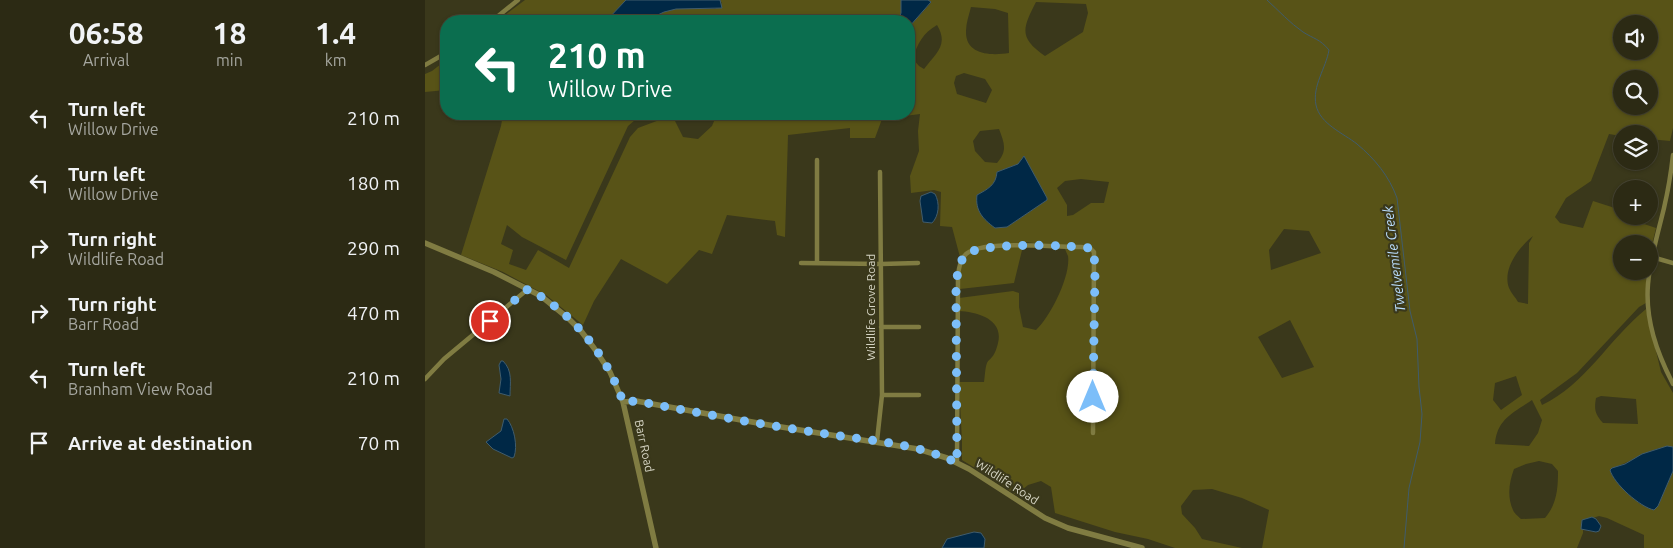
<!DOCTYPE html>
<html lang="en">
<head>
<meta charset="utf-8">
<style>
	:root { --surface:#2c2a14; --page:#34321d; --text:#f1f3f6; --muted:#a6a7a0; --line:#484634 }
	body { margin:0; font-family:Ubuntu,sans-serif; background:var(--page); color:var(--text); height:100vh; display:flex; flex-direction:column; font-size:19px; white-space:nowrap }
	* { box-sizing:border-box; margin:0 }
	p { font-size:16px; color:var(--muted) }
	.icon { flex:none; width:28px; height:28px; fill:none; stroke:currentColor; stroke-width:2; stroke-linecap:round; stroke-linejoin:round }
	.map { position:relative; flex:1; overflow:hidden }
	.sheet { display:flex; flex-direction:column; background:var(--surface); width:425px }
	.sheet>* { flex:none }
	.banner { position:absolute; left:15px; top:15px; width:475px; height:105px; border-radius:20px; box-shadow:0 1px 4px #0004,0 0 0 1px var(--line); background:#0b6e4f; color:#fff; overflow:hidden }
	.fabs { position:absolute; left:1188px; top:15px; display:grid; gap:10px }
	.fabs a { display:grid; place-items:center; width:45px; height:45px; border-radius:50%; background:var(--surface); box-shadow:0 1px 4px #0004,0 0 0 1px var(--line); font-size:25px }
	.pin { position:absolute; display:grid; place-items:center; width:42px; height:42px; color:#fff; margin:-21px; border:2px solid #fff; border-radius:50%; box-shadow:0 1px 5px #0007 }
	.me { position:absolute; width:55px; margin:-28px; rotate:0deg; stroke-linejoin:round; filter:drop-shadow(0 0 4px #0008) }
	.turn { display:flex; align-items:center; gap:18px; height:105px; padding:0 25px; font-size:22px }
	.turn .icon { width:65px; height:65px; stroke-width:2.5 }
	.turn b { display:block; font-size:35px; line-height:42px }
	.eta { display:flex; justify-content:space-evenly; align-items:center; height:85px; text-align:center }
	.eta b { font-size:30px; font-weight:600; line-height:35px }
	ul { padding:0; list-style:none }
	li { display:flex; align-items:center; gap:15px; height:65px; padding:0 25px }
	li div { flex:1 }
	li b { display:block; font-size:19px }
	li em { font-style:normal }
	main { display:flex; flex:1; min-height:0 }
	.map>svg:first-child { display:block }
	.green { fill:#585317; fill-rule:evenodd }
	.water { fill:#002846; stroke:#405c6c }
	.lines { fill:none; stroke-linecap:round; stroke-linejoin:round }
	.stream { stroke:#405c6c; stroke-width:1 }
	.minor { stroke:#807c42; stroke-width:4.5 }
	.tertiary { stroke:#807c42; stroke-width:5.5 }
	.route { stroke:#7cbef9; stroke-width:9; stroke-dasharray:0 16.2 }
	.labels { text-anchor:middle; stroke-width:4.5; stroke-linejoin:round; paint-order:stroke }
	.street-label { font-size:12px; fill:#d6d5c4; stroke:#3a381b }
	.water-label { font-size:14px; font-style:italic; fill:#b9dcfc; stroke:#3a381b }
</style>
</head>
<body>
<main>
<section class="sheet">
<div class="eta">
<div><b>06:58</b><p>Arrival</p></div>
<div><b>18</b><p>min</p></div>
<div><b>1.4</b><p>km</p></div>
</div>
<ul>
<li><svg class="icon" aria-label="left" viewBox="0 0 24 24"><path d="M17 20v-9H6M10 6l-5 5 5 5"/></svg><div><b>Turn left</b><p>Willow Drive</p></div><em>210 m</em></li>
<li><svg class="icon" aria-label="left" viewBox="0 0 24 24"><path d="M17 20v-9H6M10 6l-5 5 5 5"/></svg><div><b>Turn left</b><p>Willow Drive</p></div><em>180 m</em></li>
<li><svg class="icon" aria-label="right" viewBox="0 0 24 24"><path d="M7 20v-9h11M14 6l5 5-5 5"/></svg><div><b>Turn right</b><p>Wildlife Road</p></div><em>290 m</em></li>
<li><svg class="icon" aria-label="right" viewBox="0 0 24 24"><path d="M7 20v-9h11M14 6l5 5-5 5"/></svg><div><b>Turn right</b><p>Barr Road</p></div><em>470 m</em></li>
<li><svg class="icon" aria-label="left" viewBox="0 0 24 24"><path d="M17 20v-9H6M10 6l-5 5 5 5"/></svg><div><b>Turn left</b><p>Branham View Road</p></div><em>210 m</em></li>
<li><svg class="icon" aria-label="arrive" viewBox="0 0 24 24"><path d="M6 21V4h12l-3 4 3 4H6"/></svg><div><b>Arrive at destination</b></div><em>70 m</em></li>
</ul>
</section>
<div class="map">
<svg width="1248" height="548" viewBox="0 0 1248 548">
	<rect width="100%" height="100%" fill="#3a381b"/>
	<path class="green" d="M100,0H201L181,21H72Z
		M295,0H476V13L473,21H442L433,17L419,21H220L239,12L251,9H290L297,3Z
		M503,0H1248V128L1245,141L1224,139V134H1196V136L1184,134L1166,181L1141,198L1130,217L1135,223L1158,228L1168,201L1196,210V216H1211L1210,221L1231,228L1224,257V244H1196V271H1221V303L1214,307L1152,373L1115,400L1117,405C1160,385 1185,338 1221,309L1236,372L1248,393V447C1228,445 1206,463 1187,468L1186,474L1215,504L1233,506L1248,471V548H1219V535L1182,518L1174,516L1158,521V533L1152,548H837L844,510L817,498L787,489L768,490L756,506L757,514L770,528L777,539L817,548H750L723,539L690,532L630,513L626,487L616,481L603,485L591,495L568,479L537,460V442L534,382H559C560,376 560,368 562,363C563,360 565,360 567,357C570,354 572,347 573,343C579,319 552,312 534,311V298L588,291L594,293V307L598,327L611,330C625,317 646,276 643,256C643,256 640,249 640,249L618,244L599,242L589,283L535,289V257L527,227L515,226L516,192L509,190L486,193L485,176L494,151L493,131L495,114L457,119L450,138H425V128L363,135L360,237L352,235L350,221L302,215L287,254L274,250L242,284L196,259L169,301L158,325L121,295L78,272L36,255L76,126L78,114H217L203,126L141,260L97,237L82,225L76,244L88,250L84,264L101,270L113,250L144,268L205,137L213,128L237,119L233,114H248V117L258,137L273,139L287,126L292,114H484V27L505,4L506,2ZM611,2L661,4L663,13L658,32L620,56C594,38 597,29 611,2ZM546,7L570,9L583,13L584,53C566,56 540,55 541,31C541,23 544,15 546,7ZM1196,24H1224V51H1196ZM512,25C524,45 511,53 499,69L494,66L488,59C492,44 498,33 512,25ZM539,73L560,79L567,90L561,103L532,94L529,83L531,76ZM1196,79H1224V106H1196ZM574,129C579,142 583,151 572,163L560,162L550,151L548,141L555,131ZM599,156L622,200L582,227L570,228L552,195C563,189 571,185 572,172L593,164ZM656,179L684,182L679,203H666L648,215L642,216V205L632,188L640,181ZM859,229L884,231L896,253L846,270L844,250ZM1108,236L1104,243L1103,304L1093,302C1091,298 1086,293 1084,288C1077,269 1094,247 1108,236ZM865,320L889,367L857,378L833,337ZM1091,376L1097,395L1076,410L1068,400L1070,383ZM1176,396L1211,399L1213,424L1178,423C1170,414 1169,410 1171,398ZM1107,400L1117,420L1113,433L1104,446L1070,444C1072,419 1088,413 1107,400ZM1114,461L1127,464L1133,471C1133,488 1132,504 1120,518L1096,519C1094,517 1089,513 1088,510C1082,497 1084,482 1089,469L1101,464Z
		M21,60V90L0,92V74L7,71Z"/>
	<path class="water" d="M201,0H295L297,8L251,9L239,12L220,21H181Z
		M476,0H503L506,2L484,27V21H473L476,13Z
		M599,156L622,198V200L582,227L570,228C558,219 550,211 552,195C563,189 571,185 572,172L593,164Z
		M506,192L510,194C515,203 514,216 507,223L498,222L495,201L496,196Z
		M76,361H78C88,371 85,383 85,396L74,393L76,379L74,365Z
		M79,419H82C89,427 93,446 89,457L87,458L68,449L61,442L76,431Z
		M1242,446L1248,447V471L1233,506L1229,510C1215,507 1189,484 1185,470L1187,468L1200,464L1217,454Z
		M1167,517L1171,519L1176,526L1174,531L1171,532L1156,529L1157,520Z
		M549,532L556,533L560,539L559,548H517L522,539Z"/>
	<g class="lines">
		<path class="stream" d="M842,0C854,11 865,23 878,32C889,39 895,39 904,50C901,68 887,86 891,105C895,124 918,133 932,144C950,159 964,176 972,198L985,311L992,339L994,387L997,414L995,442L984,488L979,548"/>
		<path class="minor" d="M67,21L93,0
			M0,65L21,53
			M1248,155C1246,173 1243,191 1239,208C1233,233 1225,259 1223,284C1220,320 1232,353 1248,384
			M1227,257L1248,263
			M392,262V160
			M376,263L456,264L493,263
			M456,327H494
			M0,379L19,359L103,289
			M457,395H494
			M452,441L457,395L455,172
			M532,463L533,275C534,268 535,260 541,254C559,239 631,248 656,247L665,248L669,252L668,433"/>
		<path class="tertiary" d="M0,243L69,272L116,296L143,318L156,331L169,348L185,372L198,402L231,548
			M198,402L211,401L344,425L493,449L522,458L544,469L620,518L643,528L717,548"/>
	</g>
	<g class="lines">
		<path class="route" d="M65,321L103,289C147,312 182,355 198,402L211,401C274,413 338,425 402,434C446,441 492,443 532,463L531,290C532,279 532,262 542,254C557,242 643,245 665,248L669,252L670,272L668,397"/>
	</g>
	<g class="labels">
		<g class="street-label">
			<text transform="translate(446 307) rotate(-90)" y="4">Wildlife Grove Road</text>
			<text transform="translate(219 446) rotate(78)" y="4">Barr Road</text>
			<text transform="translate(582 482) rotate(33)" y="4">Wildlife Road</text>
		</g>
		<g class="water-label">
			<text transform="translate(969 259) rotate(-97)" y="5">Twelvemile Creek</text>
		</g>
	</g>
</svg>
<div class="fabs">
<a><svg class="icon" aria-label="sound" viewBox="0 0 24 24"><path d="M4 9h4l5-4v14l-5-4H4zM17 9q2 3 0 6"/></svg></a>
<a><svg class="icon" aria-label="search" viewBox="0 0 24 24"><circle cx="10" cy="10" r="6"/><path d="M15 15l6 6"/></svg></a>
<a><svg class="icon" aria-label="layers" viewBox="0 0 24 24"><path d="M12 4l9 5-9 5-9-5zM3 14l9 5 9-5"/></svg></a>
<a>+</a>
<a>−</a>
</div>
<div class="pin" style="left:65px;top:321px;background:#d93025"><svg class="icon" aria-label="arrive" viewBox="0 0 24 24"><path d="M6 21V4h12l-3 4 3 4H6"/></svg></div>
<svg class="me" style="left:668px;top:397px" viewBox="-20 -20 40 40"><circle r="19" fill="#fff"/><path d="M0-13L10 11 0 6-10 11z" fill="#7cbef9"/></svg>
<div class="banner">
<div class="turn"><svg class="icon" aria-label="left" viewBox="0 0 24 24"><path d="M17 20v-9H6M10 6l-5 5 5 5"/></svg><div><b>210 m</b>Willow Drive</div></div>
</div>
</div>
</main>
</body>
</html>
